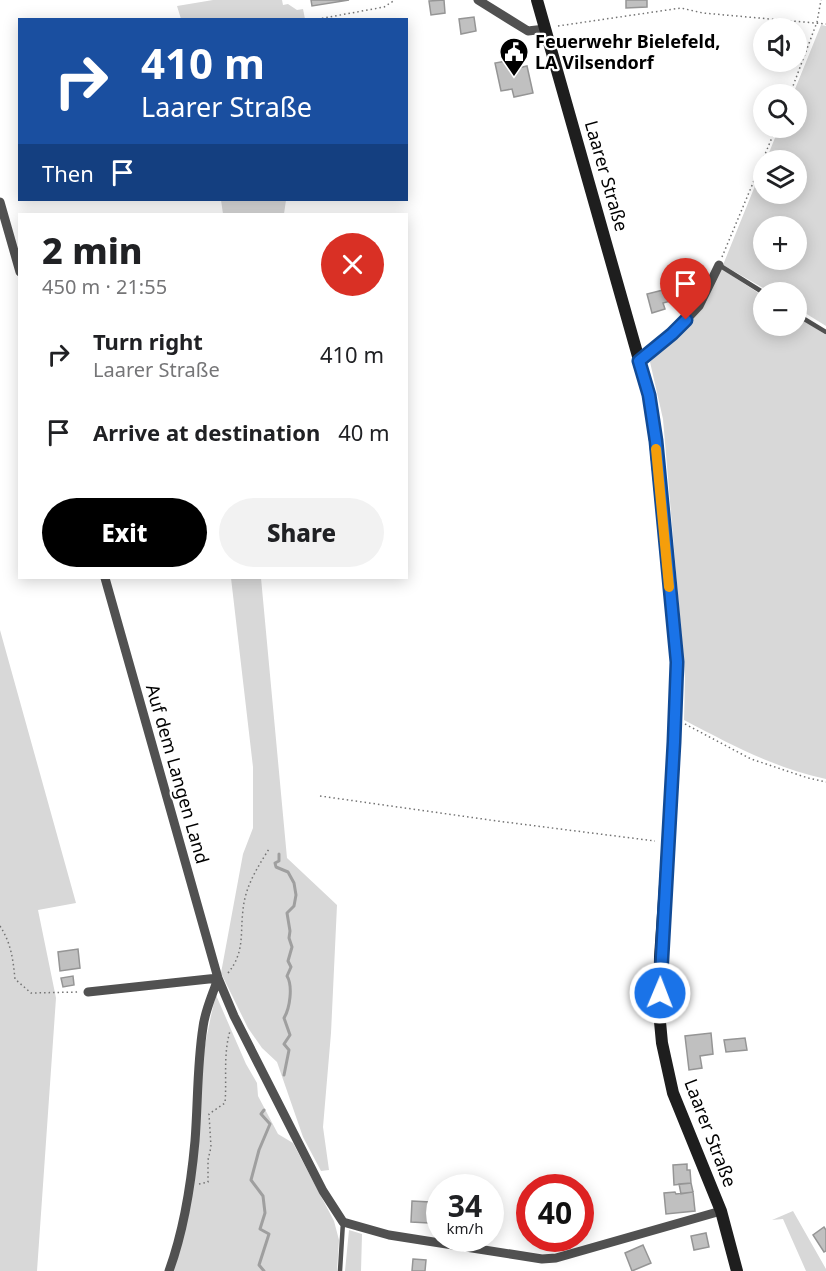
<!DOCTYPE html>
<html lang="en">
<head>
<meta charset="utf-8">
<style>
	:root { --surface:#fff; --page:#f2f2f2; --text:#202124; --muted:#757577; --accent:#000 }
	body { margin:0; font-family:"Noto Sans",sans-serif; background:var(--page); color:var(--text); height:100vh; display:flex; flex-direction:column; font-size:22px; white-space:nowrap }
	* { box-sizing:border-box; margin:0 }
	p { font-size:20px; color:var(--muted) }
	.icon { flex:none; width:33px; height:33px; fill:none; stroke:currentColor; stroke-width:2; stroke-linecap:round; stroke-linejoin:round }
	.map { position:relative; flex:1; overflow:hidden }
	.side { position:absolute; left:18px; top:213px; width:390px; height:366px; display:flex; flex-direction:column; background:var(--surface); border-radius:0px; box-shadow:0 3px 15px #0003 }
	.side>* { flex:none }
	.guide { position:absolute; left:18px; top:18px; width:390px; height:183px; border-radius:0px; box-shadow:0 3px 15px #0003; background:#1a4fa0; color:#fff; overflow:hidden }
	.fabs { position:absolute; left:753px; top:18px; display:grid; gap:12px }
	.fabs a { display:grid; place-items:center; width:54px; height:54px; border-radius:50%; background:var(--surface); box-shadow:0 3px 15px #0003; font-size:30px }
	.speed { position:absolute; left:426px; top:1174px; display:flex; gap:12px; font-size:30px; font-weight:700; text-align:center }
	.speed>* { display:grid; place-content:center; width:78px; height:78px; border-radius:50%; background:var(--surface); box-shadow:0 3px 15px #0003; line-height:1 }
	.speed small { font-size:15px; font-weight:400 }
	.speed .limit { border:9px solid #d22; background:#fff; color:#111 }
	.pin { position:absolute; display:grid; place-items:center; width:51px; height:51px; color:#fff; margin:-62px -26px; border-radius:50% 50% 50% 0; rotate:-45deg; box-shadow:0 0 6px #0007 }
	.pin .icon { rotate:45deg }
	.me { position:absolute; width:66px; margin:-33px; rotate:1deg; stroke-linejoin:round; filter:drop-shadow(0 0 4px #0008) }
	.turn { display:flex; align-items:center; gap:21px; height:126px; padding:0 24px; font-size:27px }
	.turn .icon { width:78px; height:78px; stroke-width:2.5 }
	.turn b { display:block; font-size:42px; line-height:51px }
	.then { display:flex; align-items:center; height:57px; padding:0 24px; background:#0003; gap:12px; font-size:22px }
	.round { display:grid; place-items:center; flex:none; width:63px; height:63px; border-radius:32px; background:var(--page) }
	.headline { display:flex; align-items:center; justify-content:space-between; height:102px; padding:0 24px }
	h1 { font-size:36px; font-weight:800; line-height:45px }
	.primary-button { display:flex; gap:12px; margin-top:auto; padding:12px 24px }
	.primary-button a { flex:1; height:69px; border-radius:36px; background:var(--accent); color:#fff; font-size:24px; font-weight:800; line-height:69px; text-align:center }
	.primary-button a+a { background:var(--page); color:var(--text) }
	ul { padding:0; list-style:none }
	li { display:flex; align-items:center; gap:18px; height:78px; padding:0 24px }
	li div { flex:1 }
	li b { display:block; font-size:22px }
	li em { font-style:normal }
	.map>svg:first-child { display:block }
	.green { fill:#d8d8d8; fill-rule:evenodd }
	.lines { fill:none; stroke-linecap:round; stroke-linejoin:round }
	.stream { stroke:#9f9f9f; stroke-width:3 }
	.building { fill:#c0c0c0; stroke:#959595; stroke-width:1.5 }
	.path { stroke:#737373; stroke-width:1.5; stroke-dasharray:1.5 3; stroke-linecap:butt }
	.lane { stroke:#515151; stroke-width:4.5 }
	.street { stroke:#515151; stroke-width:9 }
	.secondary { stroke:#1e1e1e; stroke-width:12 }
	.route-casing { stroke:#114b97; stroke-width:15 }
	.route { stroke:#1a73e8; stroke-width:10 }
	.slow { stroke:#f59e0b; stroke-width:10 }
	.labels { text-anchor:middle; stroke-width:4.5; stroke-linejoin:round; paint-order:stroke }
	.poi-label { font-size:18px; font-weight:bold; fill:#000; stroke:#fff; text-anchor:start }
	.street-label { font-size:18px; fill:#000; stroke:#fff }
</style>
</head>
<body>
<div class="map">
<svg width="826" height="1271" viewBox="0 0 826 1271">
	<rect width="100%" height="100%" fill="#fff"/>
	<path class="green" d="M213,0H282L283,5L288,4L297,10L303,9L305,19H181L177,6Z
		M821,25L826,26V326L797,308L796,292H770L723,265L763,166L764,194H796V160H766L779,128H796V94H793ZM764,226H796V260H764Z
		M221,200H286L284,214H223Z
		M722,269L763,296L764,326H796L797,316L826,335V779C772,767 732,745 684,720L685,678L663,419L650,362L676,336Z
		M231,578H261L287,858L337,905L331,1033L323,1127L329,1170L321,1171L303,1137L277,1062L262,1048L248,1028L221,973L243,854L253,828V767Z
		M0,630L76,903L38,910L56,998L37,1271H0Z
		M216,995L246,1064L257,1083L258,1096L278,1134L293,1143L334,1221L339,1240L337,1271H171L181,1245C190,1162 195,1076 216,995Z
		M793,1211L826,1269V1271H806L783,1219L772,1220Z
		M349,1230L362,1234L361,1271H345Z"/>
	<g class="lines">
		<path class="stream" d="M279,854V861L275,863L276,867L288,872L294,883L296,895L294,906L287,913L290,931L289,938L292,947L288,961L291,967L287,976C293,986 290,1008 284,1018L290,1035L284,1044L289,1050L284,1075
			M264,1110L261,1114L270,1124L259,1150L251,1180L263,1196L265,1213L260,1229L269,1234L259,1265L264,1271"/>
	</g>
	<path class="building" d="M311,0H349L312,6Z
		M444,0L445,13L431,15L429,1Z
		M626,0H647V7L626,8Z
		M474,17L476,31L461,34L459,19Z
		M516,59L518,68L527,66L533,93L514,97L512,89L501,91L495,63Z
		M675,287L678,299L663,303L665,309L652,313L647,294Z
		M78,949L80,968L60,971L58,952Z
		M73,976L74,985L63,987L61,978Z
		M711,1033L713,1054L700,1056L702,1068L689,1070L685,1036Z
		M745,1038L747,1050L726,1052L724,1040Z
		M687,1164V1170H690L691,1183L674,1185L673,1165Z
		M691,1183L693,1192L681,1194L679,1184Z
		M675,1192L676,1194L693,1192L695,1211L666,1214L664,1193Z
		M412,1201L430,1202L429,1223L411,1222Z
		M824,1227L826,1230V1251L824,1252L813,1235Z
		M706,1233L709,1247L694,1250L691,1236Z
		M643,1245L651,1263L632,1271L625,1253Z
		M413,1259L426,1260L425,1271H412Z"/>
	<g class="lines">
		<path class="path" d="M313,20L384,7L395,0
			M558,26L681,8L703,13L826,24
			M790,94L817,22L821,0
			M722,257L776,128
			M685,724L751,759L808,778L826,782
			M320,796L497,821L655,841
			M0,926C11,943 13,959 15,979L31,993L79,992
			M228,973C245,952 240,934 243,910C245,887 257,868 269,849
			M199,1184L208,1182V1160L211,1147L209,1114L225,1103C227,1079 223,1055 230,1031"/>
		<path class="lane" d="M719,265L764,293
			M796,314L826,332
			M340,1271L343,1222"/>
		<path class="street" d="M478,0L528,31L545,29
			M0,202L20,272
			M639,361L672,335L699,306L719,265
			M105,578L218,978L234,1016L323,1191L343,1222L389,1235L542,1259L556,1258L721,1211
			M88,992L218,978
			M169,1271C184,1230 191,1185 195,1141C198,1103 197,1065 203,1027C205,1010 213,994 218,978"/>
		<path class="secondary" d="M537,0L649,395L655,441L677,662L672,784L660,957L659,1011L662,1043L673,1093L721,1211L737,1271"/>
	</g>
	<g class="lines">
		<g class="route-casing">
			<path id="route" d="M660,993L674,742L677,662L656,441L649,395L639,361L672,334L686,320"/>
		</g>
		<use href="#route" class="route"/>
		<path class="slow" d="M656,449L669,587"/>
	</g>
	<defs>
		<g id="civic-pin" transform="scale(1.5)"><path d="M0 17L-7.5 6A9.5 9.5 0 1 1 7.5 6Z" fill="#000" stroke="#fff"/><path d="M-.6-6.5H3V-4.5H.6V-3L4-1V1h2V6H-6V1h2V-1L-.6-3ZM-1.2 2.5V6h2.4V2.5Z" fill="#fff"/></g>
	</defs>
	<g fill-rule="evenodd">
		<use href="#civic-pin" x="514" y="52"/>
	</g>
	<g class="labels">
		<g class="poi-label">
			<text x="535" y="48">Feuerwehr Bielefeld,<tspan x="535" dy="21">LA Vilsendorf</tspan></text>
		</g>
		<g class="street-label">
			<text transform="translate(606 176) rotate(74)" y="6">Laarer Straße</text>
			<text transform="translate(177 774) rotate(74)" y="6">Auf dem Langen Land</text>
			<text transform="translate(710 1133) rotate(69)" y="6">Laarer Straße</text>
		</g>
	</g>
</svg>
<div class="fabs">
<a><svg class="icon" aria-label="sound" viewBox="0 0 24 24"><path d="M4 9h4l5-4v14l-5-4H4zM17 9q2 3 0 6"/></svg></a>
<a><svg class="icon" aria-label="search" viewBox="0 0 24 24"><circle cx="10" cy="10" r="6"/><path d="M15 15l6 6"/></svg></a>
<a><svg class="icon" aria-label="layers" viewBox="0 0 24 24"><path d="M12 4l9 5-9 5-9-5zM3 14l9 5 9-5"/></svg></a>
<a>+</a>
<a>−</a>
</div>
<div class="speed"><div>34<small>km/h</small></div><div class="limit">40</div></div>
<div class="pin" style="left:686px;top:320px;background:#d93025"><svg class="icon" aria-label="arrive" viewBox="0 0 24 24"><path d="M6 21V4h12l-3 4 3 4H6"/></svg></div>
<svg class="me" style="left:660px;top:993px" viewBox="-20 -20 40 40"><circle r="17" fill="#1a73e8" stroke="#fff" stroke-width="3"/><path d="M0-11L8 9 0 5-8 9z" fill="#fff"/></svg>
<div class="guide">
<div class="turn"><svg class="icon" aria-label="right" viewBox="0 0 24 24"><path d="M7 20v-9h11M14 6l5 5-5 5"/></svg><div><b>410 m</b>Laarer Straße</div></div>
<div class="then">Then<svg class="icon" aria-label="arrive" viewBox="0 0 24 24"><path d="M6 21V4h12l-3 4 3 4H6"/></svg></div>
</div>
<section class="side">
<div class="headline"><div><h1>2 min</h1><p>450 m · 21:55</p></div><a class="round" style="background:#d93025;color:#fff"><svg class="icon" aria-label="close" viewBox="0 0 24 24"><path d="M6 6l12 12M18 6L6 18"/></svg></a></div>
<ul>
<li><svg class="icon" aria-label="right" viewBox="0 0 24 24"><path d="M7 20v-9h11M14 6l5 5-5 5"/></svg><div><b>Turn right</b><p>Laarer Straße</p></div><em>410 m</em></li>
<li><svg class="icon" aria-label="arrive" viewBox="0 0 24 24"><path d="M6 21V4h12l-3 4 3 4H6"/></svg><div><b>Arrive at destination</b></div><em>40 m</em></li>
</ul>
<div class="primary-button"><a>Exit</a><a>Share</a></div>
</section>
</div>
</body>
</html>
